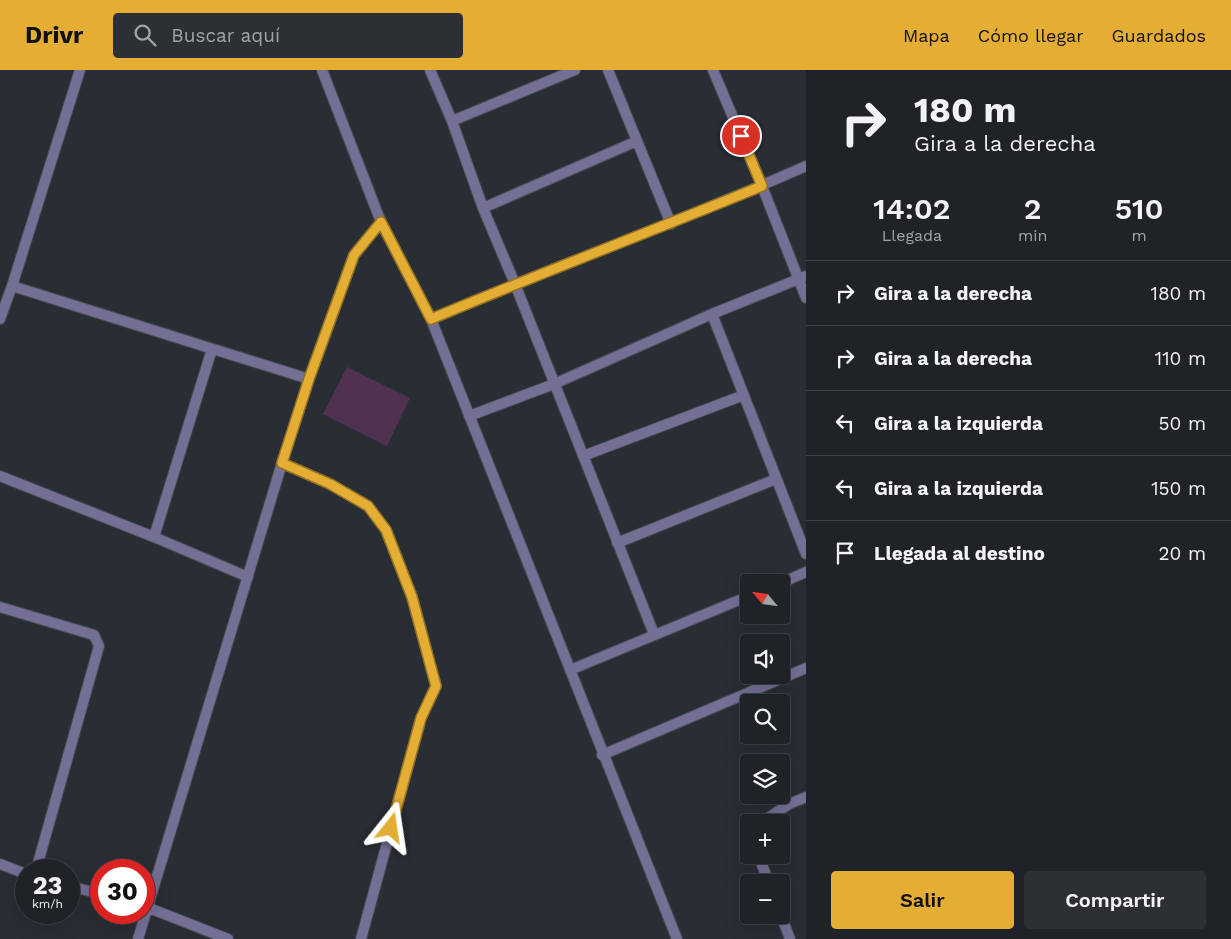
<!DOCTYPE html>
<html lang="es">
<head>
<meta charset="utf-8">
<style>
	:root { --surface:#1f2227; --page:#2c2f33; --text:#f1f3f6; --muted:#a1a4a7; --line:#3c3f44; --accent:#e4ae35 }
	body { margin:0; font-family:"Work Sans",sans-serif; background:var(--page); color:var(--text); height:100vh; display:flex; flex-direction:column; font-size:19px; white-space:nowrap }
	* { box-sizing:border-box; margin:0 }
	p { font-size:16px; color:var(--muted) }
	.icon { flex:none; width:28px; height:28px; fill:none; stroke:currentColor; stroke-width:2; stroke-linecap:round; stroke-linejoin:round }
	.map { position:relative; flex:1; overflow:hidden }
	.panel { display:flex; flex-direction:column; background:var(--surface); width:425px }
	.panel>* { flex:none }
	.guide { background:#1f2227; color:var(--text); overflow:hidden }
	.needle { width:32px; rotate:299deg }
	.controls { position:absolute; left:740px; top:504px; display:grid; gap:10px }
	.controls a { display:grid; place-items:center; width:50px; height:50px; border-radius:5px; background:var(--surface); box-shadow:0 5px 20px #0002,0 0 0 1px var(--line); font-size:25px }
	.speed { position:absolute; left:15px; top:789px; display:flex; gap:10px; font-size:25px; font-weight:700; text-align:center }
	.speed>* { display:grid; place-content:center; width:65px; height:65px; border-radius:50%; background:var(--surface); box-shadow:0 5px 20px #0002,0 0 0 1px var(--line); line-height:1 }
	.speed small { font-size:12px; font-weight:400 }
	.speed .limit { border:8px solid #d22; background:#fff; color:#111 }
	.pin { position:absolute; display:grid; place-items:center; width:42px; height:42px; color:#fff; margin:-21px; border:2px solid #fff; border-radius:50%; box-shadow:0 1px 5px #0007 }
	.me { position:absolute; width:55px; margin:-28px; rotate:15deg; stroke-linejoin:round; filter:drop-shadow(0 0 4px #0008) }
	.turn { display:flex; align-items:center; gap:18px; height:105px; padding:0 25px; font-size:22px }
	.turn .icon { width:65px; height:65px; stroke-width:2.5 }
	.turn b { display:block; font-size:35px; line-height:42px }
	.eta { display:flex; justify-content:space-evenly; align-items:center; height:85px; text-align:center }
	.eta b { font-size:30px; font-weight:600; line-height:35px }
	.primary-button { display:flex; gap:10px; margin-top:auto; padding:10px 25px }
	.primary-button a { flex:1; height:58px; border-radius:5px; background:var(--accent); color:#111; font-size:20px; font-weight:600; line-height:58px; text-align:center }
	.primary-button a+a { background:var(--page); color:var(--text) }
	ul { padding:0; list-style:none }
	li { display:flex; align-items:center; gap:15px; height:65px; padding:0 25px; border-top:1px solid var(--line) }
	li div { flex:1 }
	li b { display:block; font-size:19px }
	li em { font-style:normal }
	header { display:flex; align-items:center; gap:30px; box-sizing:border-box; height:70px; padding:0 25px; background:var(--accent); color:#111 }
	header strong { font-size:24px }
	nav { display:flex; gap:28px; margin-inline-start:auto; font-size:18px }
	.search { width:350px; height:45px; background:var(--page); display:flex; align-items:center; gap:12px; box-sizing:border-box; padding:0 18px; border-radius:5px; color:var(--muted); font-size:19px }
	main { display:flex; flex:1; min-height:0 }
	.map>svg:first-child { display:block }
	.green { fill:#503152 }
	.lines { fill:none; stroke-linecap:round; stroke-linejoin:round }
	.minor-casing { stroke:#474b51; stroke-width:12 }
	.minor { stroke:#746f95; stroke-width:10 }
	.route-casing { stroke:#947122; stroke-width:12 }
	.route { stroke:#e4ae35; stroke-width:9 }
</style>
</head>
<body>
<header>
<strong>Drivr</strong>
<div class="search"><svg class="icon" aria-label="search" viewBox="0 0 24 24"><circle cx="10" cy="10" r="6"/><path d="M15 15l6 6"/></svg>Buscar aquí</div>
<nav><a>Mapa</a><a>Cómo llegar</a><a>Guardados</a></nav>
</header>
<main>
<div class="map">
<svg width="806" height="869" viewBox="0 0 806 869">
	<rect width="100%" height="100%" fill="#292d34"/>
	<path class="green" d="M347,297L410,328L387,376L323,344Z"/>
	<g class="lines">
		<g class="minor-casing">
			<path id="minor" d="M322,0L381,152
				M430,0L452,51L483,138L515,214L654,564
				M608,0L671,154
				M713,0L762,116L806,228
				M452,51L575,0
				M483,138L637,71
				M12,216L309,309
				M712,244L806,484
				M0,249L12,216L80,0
				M431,249C555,196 683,151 806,96
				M469,346L554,314L712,244L806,206
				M583,386L744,325
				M282,393L330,414L368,436L386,460L412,527L436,616L421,648L361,869
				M0,406L154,467L248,507
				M154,467L212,279
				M617,473L776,409
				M781,513L806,502
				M0,537L94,565L99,576L36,800
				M570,600L749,526
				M602,685L806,598
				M762,752L789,734L806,727
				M762,785V795L769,812
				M0,794L26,804
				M69,816L101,824
				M144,836L228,869
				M781,845L790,869
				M138,869L282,393L309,309L354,185L381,152L431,249L677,869"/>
		</g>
		<use href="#minor" class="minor"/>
	</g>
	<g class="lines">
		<g class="route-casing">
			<path id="route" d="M391,758L421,648L436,616L412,527L386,460L368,436L330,414L282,393L309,309L354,185L381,152L431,249C541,203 652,161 762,116L741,66"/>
		</g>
		<use href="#route" class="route"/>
	</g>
</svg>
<div class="controls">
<a><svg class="needle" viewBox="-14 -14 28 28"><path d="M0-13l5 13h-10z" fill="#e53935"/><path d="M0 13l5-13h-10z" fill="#a1a4a7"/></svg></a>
<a><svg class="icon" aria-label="sound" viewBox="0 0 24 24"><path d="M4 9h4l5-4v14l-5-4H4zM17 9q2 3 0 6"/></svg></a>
<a><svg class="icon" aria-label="search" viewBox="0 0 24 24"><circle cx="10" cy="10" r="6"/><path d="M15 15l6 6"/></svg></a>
<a><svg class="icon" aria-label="layers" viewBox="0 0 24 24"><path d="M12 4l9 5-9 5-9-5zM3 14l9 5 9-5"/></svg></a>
<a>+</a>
<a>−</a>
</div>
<div class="speed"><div>23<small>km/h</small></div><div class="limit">30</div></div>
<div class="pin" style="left:741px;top:66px;background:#d93025"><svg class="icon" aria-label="arrive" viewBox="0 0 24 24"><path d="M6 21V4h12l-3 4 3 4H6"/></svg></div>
<svg class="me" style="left:391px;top:758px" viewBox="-20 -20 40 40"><path d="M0-17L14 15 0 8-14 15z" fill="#e4ae35" stroke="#fff" stroke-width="4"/></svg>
</div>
<section class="panel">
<div class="guide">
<div class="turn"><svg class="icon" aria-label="right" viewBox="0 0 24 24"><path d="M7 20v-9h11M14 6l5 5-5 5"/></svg><div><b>180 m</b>Gira a la derecha</div></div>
</div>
<div class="eta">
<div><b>14:02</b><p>Llegada</p></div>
<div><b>2</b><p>min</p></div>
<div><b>510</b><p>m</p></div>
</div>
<ul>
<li><svg class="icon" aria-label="right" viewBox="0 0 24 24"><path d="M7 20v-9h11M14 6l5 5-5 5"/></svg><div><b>Gira a la derecha</b></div><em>180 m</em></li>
<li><svg class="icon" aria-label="right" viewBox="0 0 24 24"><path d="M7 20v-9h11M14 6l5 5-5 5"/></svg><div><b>Gira a la derecha</b></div><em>110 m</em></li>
<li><svg class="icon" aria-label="left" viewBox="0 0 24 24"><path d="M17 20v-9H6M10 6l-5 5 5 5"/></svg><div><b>Gira a la izquierda</b></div><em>50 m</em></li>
<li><svg class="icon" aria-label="left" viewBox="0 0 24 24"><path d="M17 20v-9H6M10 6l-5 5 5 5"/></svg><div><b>Gira a la izquierda</b></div><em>150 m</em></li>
<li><svg class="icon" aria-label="arrive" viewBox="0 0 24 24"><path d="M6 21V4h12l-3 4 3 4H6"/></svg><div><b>Llegada al destino</b></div><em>20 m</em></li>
</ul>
<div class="primary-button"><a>Salir</a><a>Compartir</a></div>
</section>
</main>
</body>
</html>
